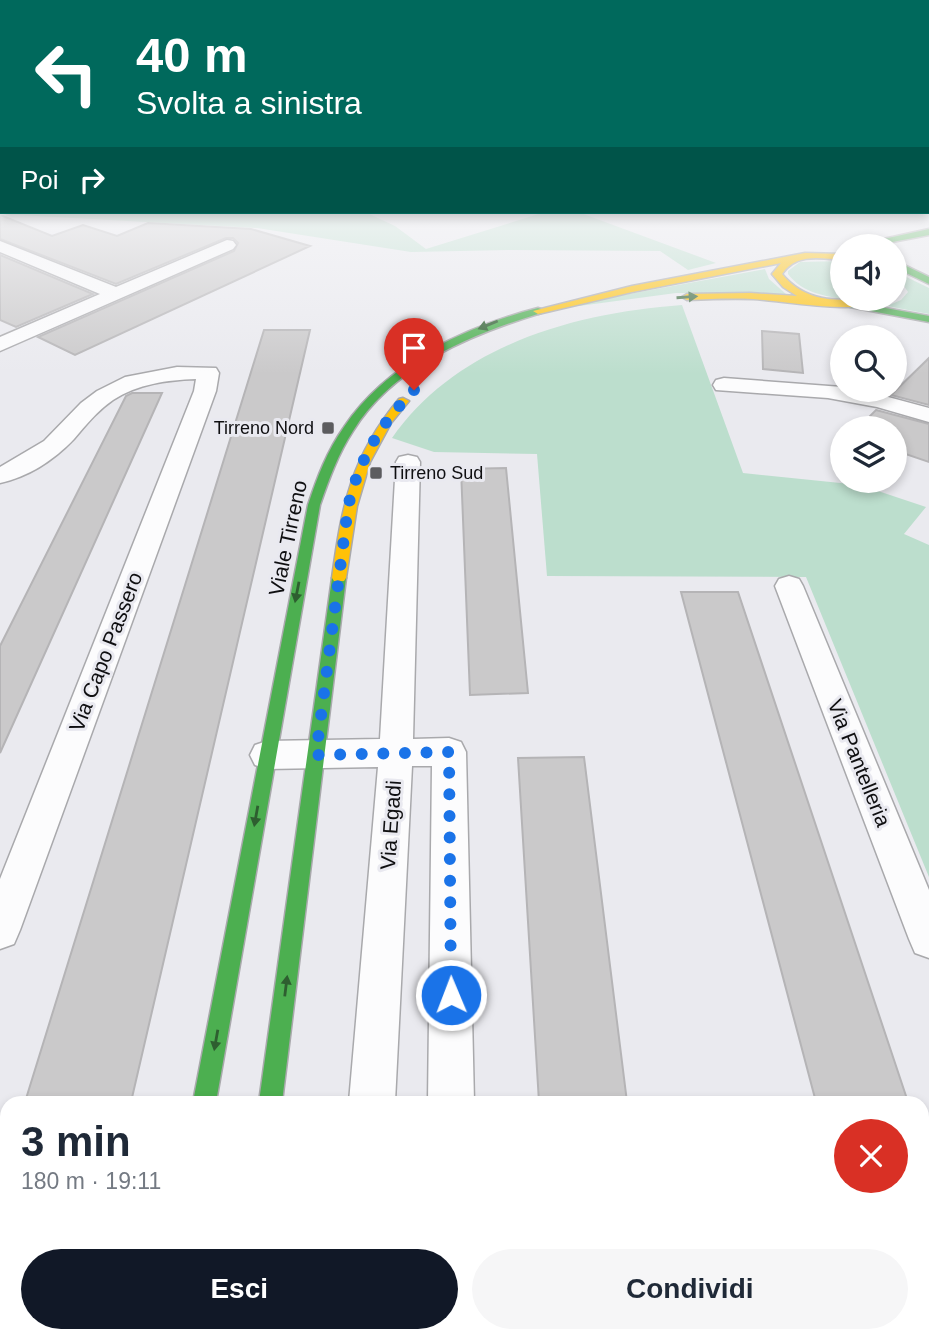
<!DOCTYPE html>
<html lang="it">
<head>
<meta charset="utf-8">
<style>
	:root { --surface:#fff; --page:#f6f6f7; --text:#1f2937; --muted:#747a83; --accent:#111827 }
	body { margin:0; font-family:Helvetica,sans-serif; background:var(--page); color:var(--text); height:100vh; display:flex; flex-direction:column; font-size:26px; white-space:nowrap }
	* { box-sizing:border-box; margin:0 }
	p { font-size:23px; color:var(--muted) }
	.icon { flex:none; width:38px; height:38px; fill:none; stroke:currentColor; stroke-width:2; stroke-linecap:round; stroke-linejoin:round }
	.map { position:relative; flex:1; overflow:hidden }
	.side { position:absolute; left:0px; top:1096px; width:929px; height:247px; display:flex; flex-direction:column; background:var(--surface); border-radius:21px 21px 0 0; box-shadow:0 4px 10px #0003 }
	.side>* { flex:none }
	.hud { position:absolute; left:0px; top:0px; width:929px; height:214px; box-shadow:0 4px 10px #0003; background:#00695c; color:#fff; overflow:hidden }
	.buttons { position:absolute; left:830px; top:234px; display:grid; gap:14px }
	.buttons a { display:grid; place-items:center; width:77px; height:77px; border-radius:50%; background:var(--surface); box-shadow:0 4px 10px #0003; font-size:35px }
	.pin { position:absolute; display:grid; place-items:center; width:60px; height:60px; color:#fff; margin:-72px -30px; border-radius:50% 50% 50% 0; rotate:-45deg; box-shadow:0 0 7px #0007 }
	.pin .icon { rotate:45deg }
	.me { position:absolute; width:77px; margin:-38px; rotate:359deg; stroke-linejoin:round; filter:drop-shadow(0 0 5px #0008) }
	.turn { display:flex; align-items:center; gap:24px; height:147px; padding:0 21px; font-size:32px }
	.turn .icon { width:91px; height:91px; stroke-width:2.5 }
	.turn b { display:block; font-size:49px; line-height:60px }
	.then { display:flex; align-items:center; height:66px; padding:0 21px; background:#0003; gap:14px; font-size:26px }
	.round { display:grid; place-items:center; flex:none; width:74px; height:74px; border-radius:37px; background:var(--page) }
	.headline { display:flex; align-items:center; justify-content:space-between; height:119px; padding:0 21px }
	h1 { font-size:42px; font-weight:700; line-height:52px }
	.primary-button { display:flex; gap:14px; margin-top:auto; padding:14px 21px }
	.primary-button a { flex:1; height:80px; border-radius:42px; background:var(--accent); color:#fff; font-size:28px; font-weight:700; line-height:80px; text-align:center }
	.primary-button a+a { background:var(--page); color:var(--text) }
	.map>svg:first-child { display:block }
	.green { fill:#bcdecd }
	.building { fill:#cac9ca; stroke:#b5b4b6; stroke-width:2 }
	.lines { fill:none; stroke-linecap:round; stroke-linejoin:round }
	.street-casing { stroke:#a9a9ac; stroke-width:3 }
	.fast-casing { stroke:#a9a9ac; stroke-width:3 }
	.slow-casing { stroke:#a9a9ac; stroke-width:3 }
	.jam-casing { stroke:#a9a9ac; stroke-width:3 }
	.street { fill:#fcfcfd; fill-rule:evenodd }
	.fast { fill:#4caf50; fill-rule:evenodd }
	.slow { fill:#ffc107; fill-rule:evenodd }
	.jam { fill:#c62828; fill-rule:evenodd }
	.oneway { fill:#2e5f30 }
	.route { stroke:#1a73e8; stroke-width:12; stroke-dasharray:0 21.6 }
	.poi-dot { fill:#5c5c5f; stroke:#e9e9f0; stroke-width:2.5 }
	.labels { text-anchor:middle; stroke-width:6; stroke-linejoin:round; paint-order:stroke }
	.far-poi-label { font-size:18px; fill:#0f0f11; stroke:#e9e9f0; text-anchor:end }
	.street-label { font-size:21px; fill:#0f0f11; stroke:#e9e9f0 }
</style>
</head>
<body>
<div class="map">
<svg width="929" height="1341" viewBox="0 0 929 1341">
	<rect width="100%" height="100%" fill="#eaeaef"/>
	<path class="green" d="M0,186L2,212H365L395,226L426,249L545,212H578L716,263L688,270L660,251L509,250L411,252L257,228L0,214Z
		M842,261V299C820,295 802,292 788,274V271L800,262Z
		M765,269L769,279L786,294L676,293L579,306L580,303Z
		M894,271L929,288V314L887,306L901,300L908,292Z
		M682,305L743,473L860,485L926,507L904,534L929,545V877L806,577L547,576L537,454L434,452L392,438C457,345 574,313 682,305Z"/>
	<path class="building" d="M0,215L52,236L83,225L117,236L148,223L251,229L310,246L75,355L38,337L234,251L238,243L233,238H226L116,284L0,239Z
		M0,255L93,294L16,327L0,320Z
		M264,330H310L131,1102H25Z
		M762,331L799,334L803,373L763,369Z
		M929,358V405L891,395Z
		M132,393H162L0,753V646L126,396Z
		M876,410L929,424V462L894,450V429H857Z
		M506,468L528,693L470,695L461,469Z
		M681,592H738L908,1102H816Z
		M584,757L627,1102H539L518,758Z"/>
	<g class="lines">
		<g class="street-casing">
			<path id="street" d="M227,240L233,241L236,245L233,249L0,351V337L100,294L0,252V241L116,287Z
				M177,367L216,368L219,373L216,391L20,930L14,944L0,949V879L194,391L196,379C167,380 138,384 113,400C97,411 86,425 74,439C54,460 28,477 0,483V467L44,441L81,403L97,391L125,377Z
				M724,378L842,387V390H862L929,408V422L877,407L828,398L716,390L713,385L716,380Z
				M408,455L417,457L420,462L413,739L449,738L461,742L466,752L474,1102H428L432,766H412L395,1102H349L378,767L267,769L255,765L250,755L255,745L267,741L380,739L396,462L399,457Z
				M789,576L799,579L803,586L929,890V958L915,953L909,939L775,586L779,579Z
				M329,1335H383L382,1341H328Z
				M426,1335H480V1341H426Z"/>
		</g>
		<g class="fast-casing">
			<path id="fast" d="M929,229V235L866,247H847Z
				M894,260L929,277V284L894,267Z
				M853,302L929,316V322L850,307V303Z
				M538,308L541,309V313C472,334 393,366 353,431C338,454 329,479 320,505L216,1102H193L308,505C317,478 327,451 344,427C387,363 465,327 538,308Z
				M339,573L346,578L282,1102H259L332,578Z
				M149,1335H176V1341H148Z"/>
		</g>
		<g class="slow-casing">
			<path id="slow" d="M805,253L842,254V260C820,258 796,253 782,274C810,308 848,299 888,299C859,316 787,301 753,299C731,298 709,299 687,300L682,297L687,294L750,293L797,296L783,287L772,274L781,263L632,292L538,314L533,311L632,286Z
				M403,398L409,401L391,423L370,462L357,506L346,578L344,581H334L332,578C342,505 351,457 399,399Z"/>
		</g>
		<g class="jam-casing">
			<path id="jam" d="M226,1335H253V1341H225Z"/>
		</g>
		<use href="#street" class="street"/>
		<use href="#fast" class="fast"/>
		<use href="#slow" class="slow"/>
		<use href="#jam" class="jam"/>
	</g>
	<defs><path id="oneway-solid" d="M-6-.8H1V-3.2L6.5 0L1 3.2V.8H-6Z" transform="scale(1.75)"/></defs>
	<g class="oneway">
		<use href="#oneway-solid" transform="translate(687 297) rotate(-4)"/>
		<use href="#oneway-solid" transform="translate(488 325) rotate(158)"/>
		<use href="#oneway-solid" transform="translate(297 592) rotate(101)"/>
		<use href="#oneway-solid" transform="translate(256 816) rotate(100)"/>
		<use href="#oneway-solid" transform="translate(286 986) rotate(-83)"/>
		<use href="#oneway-solid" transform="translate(216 1040) rotate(100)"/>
	</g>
	<linearGradient id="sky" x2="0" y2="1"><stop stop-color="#99c4ee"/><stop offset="0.5" stop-color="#f6f6f8"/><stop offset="1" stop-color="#f6f6f8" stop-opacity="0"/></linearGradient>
	<rect width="929" height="374" fill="url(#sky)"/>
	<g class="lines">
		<path class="route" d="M414,390C380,425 359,459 348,507L316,755L449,752L451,995"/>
	</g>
	<g class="poi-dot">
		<rect x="321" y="421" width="14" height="14" rx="3.5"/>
		<rect x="369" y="466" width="14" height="14" rx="3.5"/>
	</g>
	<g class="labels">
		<g class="far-poi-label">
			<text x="314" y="434">Tirreno Nord</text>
			<text x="390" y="479" text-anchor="start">Tirreno Sud</text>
		</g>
		<g class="street-label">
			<text transform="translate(288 538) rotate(-78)" y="7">Viale Tirreno</text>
			<text transform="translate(106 652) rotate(-69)" y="7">Via Capo Passero</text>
			<text transform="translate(859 763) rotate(68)" y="7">Via Pantelleria</text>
			<text transform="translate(391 825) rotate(-86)" y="7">Via Egadi</text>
		</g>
	</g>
</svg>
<div class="buttons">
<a><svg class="icon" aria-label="sound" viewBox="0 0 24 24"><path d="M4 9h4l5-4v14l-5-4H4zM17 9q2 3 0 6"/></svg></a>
<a><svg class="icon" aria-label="search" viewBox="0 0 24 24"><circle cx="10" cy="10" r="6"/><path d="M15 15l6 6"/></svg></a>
<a><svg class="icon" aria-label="layers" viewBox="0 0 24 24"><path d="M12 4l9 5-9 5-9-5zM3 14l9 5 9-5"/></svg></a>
</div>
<div class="pin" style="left:414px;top:390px;background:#d93025"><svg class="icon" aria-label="arrive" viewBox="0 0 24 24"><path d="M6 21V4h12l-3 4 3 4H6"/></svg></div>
<svg class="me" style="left:451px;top:995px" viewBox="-20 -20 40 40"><circle r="17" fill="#1a73e8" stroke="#fff" stroke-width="3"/><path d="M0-11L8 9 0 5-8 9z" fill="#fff"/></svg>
<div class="hud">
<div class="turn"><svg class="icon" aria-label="left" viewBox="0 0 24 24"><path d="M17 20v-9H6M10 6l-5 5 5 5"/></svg><div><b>40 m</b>Svolta a sinistra</div></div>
<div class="then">Poi<svg class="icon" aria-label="right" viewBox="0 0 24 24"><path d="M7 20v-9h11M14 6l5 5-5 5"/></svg></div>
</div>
<section class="side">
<div class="headline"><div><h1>3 min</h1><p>180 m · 19:11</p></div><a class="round" style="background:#d93025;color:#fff"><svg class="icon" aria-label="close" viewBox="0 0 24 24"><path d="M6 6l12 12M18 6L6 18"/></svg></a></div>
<div class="primary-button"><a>Esci</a><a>Condividi</a></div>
</section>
</div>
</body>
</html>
